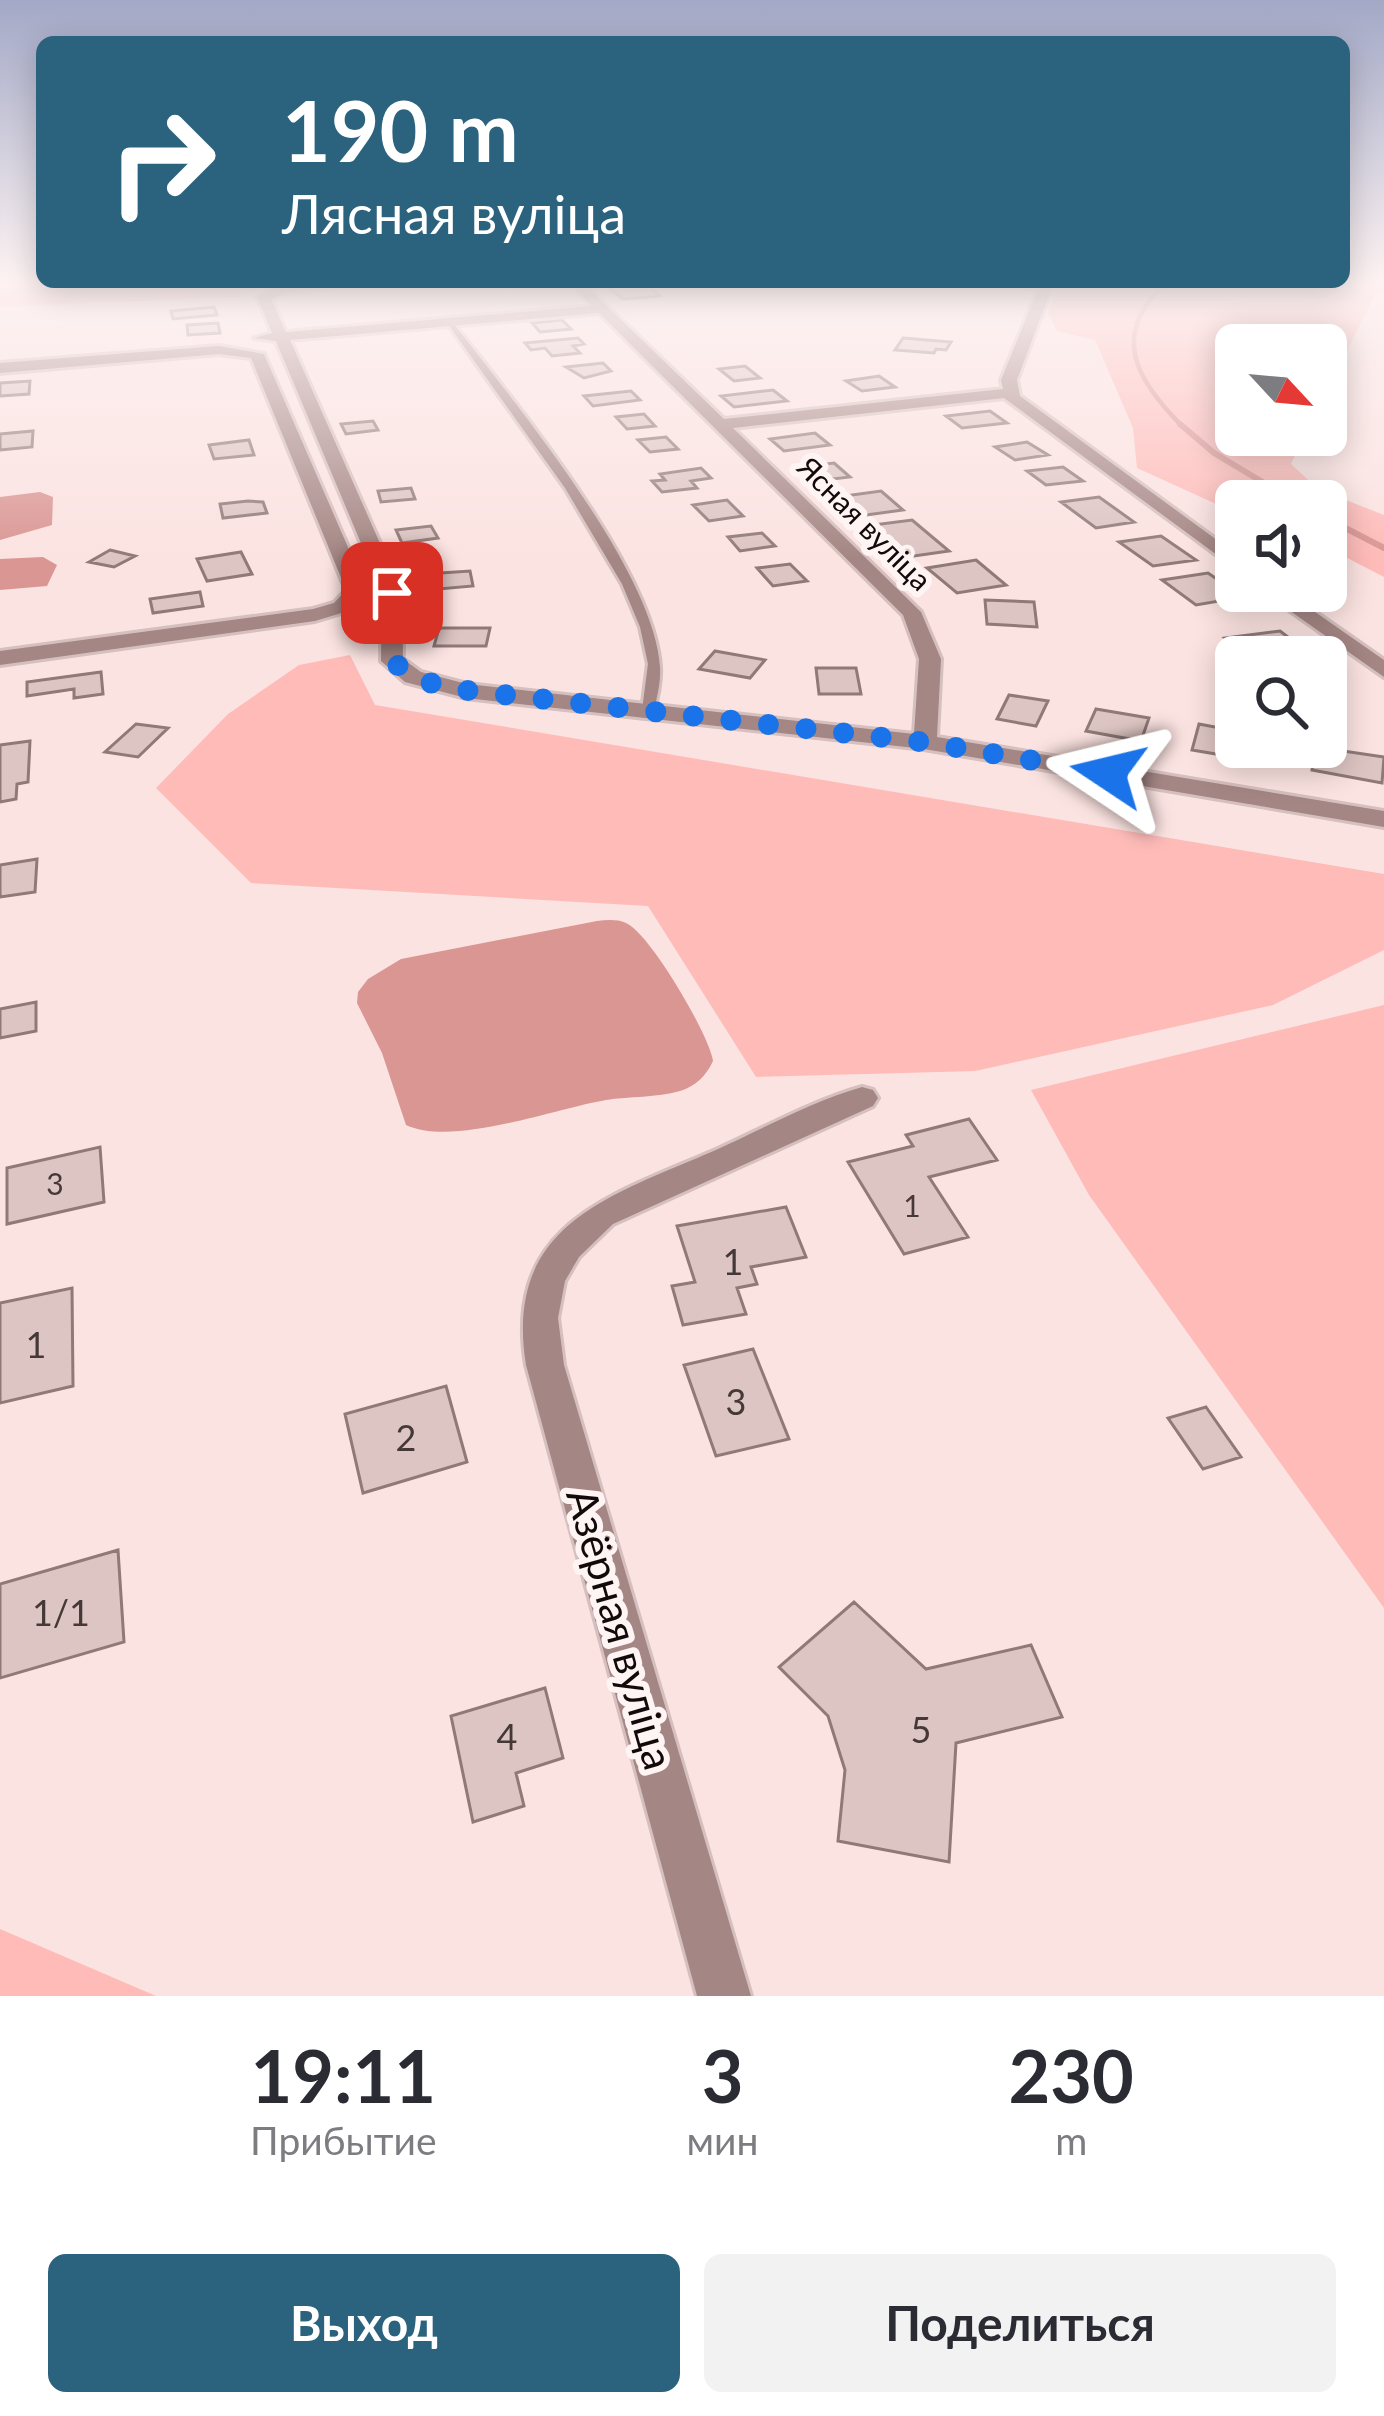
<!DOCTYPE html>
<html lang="ru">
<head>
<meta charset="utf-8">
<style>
	:root { --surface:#fff; --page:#f2f2f3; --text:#2b2b33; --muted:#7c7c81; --accent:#2b627d }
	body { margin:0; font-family:Lato,sans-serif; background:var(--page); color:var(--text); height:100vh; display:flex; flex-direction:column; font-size:45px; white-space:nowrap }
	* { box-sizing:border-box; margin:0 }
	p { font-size:39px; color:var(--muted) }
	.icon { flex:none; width:66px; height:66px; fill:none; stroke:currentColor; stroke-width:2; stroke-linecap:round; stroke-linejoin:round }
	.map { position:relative; height:1996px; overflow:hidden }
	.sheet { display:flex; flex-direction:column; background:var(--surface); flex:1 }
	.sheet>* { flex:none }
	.top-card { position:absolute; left:36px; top:36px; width:1314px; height:252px; border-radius:18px; box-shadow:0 6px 30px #0003; background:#2b627d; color:#fff; overflow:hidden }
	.needle { width:78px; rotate:116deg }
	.controls { position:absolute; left:1215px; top:324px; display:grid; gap:24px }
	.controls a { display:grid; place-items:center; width:132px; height:132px; border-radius:18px; background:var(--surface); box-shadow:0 6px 30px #0003; font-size:60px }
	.pin { position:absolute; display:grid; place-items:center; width:102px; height:102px; color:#fff; margin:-51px; border-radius:24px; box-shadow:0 6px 18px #0006 }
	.me { position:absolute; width:132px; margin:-66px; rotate:280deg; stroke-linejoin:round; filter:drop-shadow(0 0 9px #0008) }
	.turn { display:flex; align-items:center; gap:42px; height:252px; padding:0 48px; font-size:54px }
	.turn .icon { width:156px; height:156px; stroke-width:2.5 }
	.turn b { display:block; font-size:84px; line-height:102px }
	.eta { display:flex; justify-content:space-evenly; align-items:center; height:204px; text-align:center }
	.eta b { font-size:72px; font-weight:700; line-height:84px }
	.action { display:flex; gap:24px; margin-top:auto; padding:24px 48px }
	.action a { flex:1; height:138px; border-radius:18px; background:var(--accent); color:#fff; font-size:48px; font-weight:700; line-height:138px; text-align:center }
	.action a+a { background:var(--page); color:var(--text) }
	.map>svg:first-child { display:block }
	.green { fill:#febbb8 }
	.water { fill:#da9693 }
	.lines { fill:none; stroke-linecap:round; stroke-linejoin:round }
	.stream-far1 { stroke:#da9693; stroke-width:4.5 }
	.stream { stroke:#da9693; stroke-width:6 }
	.building { fill:#ddc5c3; stroke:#8f7a78; stroke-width:3 }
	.service-casing { stroke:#d6c0bf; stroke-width:6 }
	.minor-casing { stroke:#d6c0bf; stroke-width:6 }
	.service { fill:#a48684; fill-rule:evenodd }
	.minor { fill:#a48684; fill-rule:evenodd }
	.route { stroke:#1a73e8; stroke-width:21; stroke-dasharray:0 37.8 }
	.labels { text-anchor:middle; stroke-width:12; stroke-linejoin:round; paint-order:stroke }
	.far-street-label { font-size:30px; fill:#120a0a; stroke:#fef4f3 }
	.number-label { font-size:30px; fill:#453938 }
	.near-number-label { font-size:36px; fill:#453938 }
	.near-street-label { font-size:42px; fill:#120a0a; stroke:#fef4f3 }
</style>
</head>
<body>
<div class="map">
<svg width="1384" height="1996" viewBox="0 0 1384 1996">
	<rect width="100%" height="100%" fill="#fbe3e1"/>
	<path class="green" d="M0,279L244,282L239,297L0,307Z
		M1344,279H1384V291H1377L1326,392V345H1236V435H1304L1291,464L1318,489L1384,515V577L1326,547V501H1236V513L1137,468L1133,428L1095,340L1057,331L1048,313L1059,282Z
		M350,655L375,705L1384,874V950L1273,1005L975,1071L756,1077L648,906L251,883L156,788L228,714L299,665Z
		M1384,1005V1608L1089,1195L1031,1090Z
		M0,1929L156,1996H0Z"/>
	<path class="water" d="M40,492L53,497L52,525L0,540V497Z
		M43,557L57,565L47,586L0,590V559Z
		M597,921C607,920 617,919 626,923C649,932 710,1036 713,1061C706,1076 696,1086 680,1091C656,1098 630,1096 606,1100C554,1109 453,1147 406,1125L382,1053L357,1003L358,992L368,979L401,959Z"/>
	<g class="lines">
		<path class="stream-far1" d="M1167,282C1109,334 1135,379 1183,427"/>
		<path class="stream" d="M1180,424L1214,453L1294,501
			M1326,518L1384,548"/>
	</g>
	<path class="building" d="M646,284L660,296L623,299L608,287Z
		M214,307L217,315L173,319L171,311Z
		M562,320L571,329L540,332L532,323Z
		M218,323L220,333L188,335L187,325Z
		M578,338L584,344L573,346L580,353L552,356L545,348L531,350L525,343Z
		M903,338L951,342L946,350L936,349L934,353L895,350Z
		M603,363L611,371L584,378L566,367Z
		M745,366L760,378L734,381L719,369Z
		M879,376L895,387L862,391L846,381Z
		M30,381L29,394L0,396V383Z
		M773,390L787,401L734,407L721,396Z
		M631,391L640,400L593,406L584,396Z
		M990,411L1007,423L962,428L946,416Z
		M644,414L655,426L627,429L616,417Z
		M373,421L378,430L346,434L341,424Z
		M33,431L32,447L0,450V434Z
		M815,433L830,445L784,451L770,439Z
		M666,437L678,449L650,452L638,440Z
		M249,440L254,455L214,459L209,445Z
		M1027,442L1048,455L1015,460L995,447Z
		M834,463L850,477L816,481L800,467Z
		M1063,467L1083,481L1046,485L1027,471Z
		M701,468L711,478L691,481L697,488L662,492L652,481L665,480L660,474Z
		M411,488L415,499L381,502L378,491Z
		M881,491L903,510L859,516L837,497Z
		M1099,497L1134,522L1096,528L1061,502Z
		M727,500L743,516L709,521L693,505Z
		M248,501L263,502L267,513L223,518L220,504Z
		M912,520L949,551L900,558L865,526Z
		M431,526L438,538L402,543L396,530Z
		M762,533L775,546L740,551L728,537Z
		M1161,536L1196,560L1153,566L1119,542Z
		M110,550L135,556L114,567L89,562Z
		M241,552L252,574L207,581L197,559Z
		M976,560L1006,585L957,593L927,568Z
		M790,564L807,581L773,586L757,568Z
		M470,571L473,586L428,590L426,574Z
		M1208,573L1243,597L1196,605L1162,580Z
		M200,592L203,606L153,613L150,599Z
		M985,600L1034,602L1037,627L987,624Z
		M439,628H490L486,646H434Z
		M1280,631L1314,657H1248L1225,638Z
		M715,651L765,660L750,678L699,669Z
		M816,668H856L861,694H819Z
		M101,672L103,694L74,698V689L27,696V682Z
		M1009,695L1048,701L1036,726L997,719Z
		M1096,709L1149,718L1141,741L1086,731Z
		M136,724L168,728L138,757L105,752Z
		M1199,724L1236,731V747H1243L1240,758L1192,750Z
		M30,741L28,782L17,784L16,799L0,802V745Z
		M1316,747L1384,757L1382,783L1312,770Z
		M37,859L35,892L0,897V865Z
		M36,1002V1031L0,1038V1009Z
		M969,1119L997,1160L929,1177L968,1237L904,1254L848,1162L913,1146L906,1135Z
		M100,1147L104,1202L7,1224V1168Z
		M786,1207L806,1257L751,1267L757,1284L737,1288L746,1314L683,1325L672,1286L695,1282L677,1226Z
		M72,1288L73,1386L0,1403V1303Z
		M753,1349L789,1439L716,1456L684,1365Z
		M446,1386L467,1462L363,1493L345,1414Z
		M1206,1407L1241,1457L1203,1469L1168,1418Z
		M118,1550L124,1642L0,1678V1584Z
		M854,1602L926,1669L1031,1645L1062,1717L956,1743L949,1862L838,1841L845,1770L828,1716L779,1667Z
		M545,1688L563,1758L516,1773L524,1806L473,1822L451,1716Z"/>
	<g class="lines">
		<g class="service-casing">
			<path id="service" d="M445,320H451C512,400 654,569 660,667C661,682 657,699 653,713L648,714L642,710L648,664L640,627L622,584L565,488Z"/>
		</g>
		<g class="minor-casing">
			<path id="minor" d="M379,282L284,293L271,299L286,332L592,306L569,282H582L724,419L1003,389L1001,380L1038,289L983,282H1054L1017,380L1020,396L1236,554V569L1004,398L733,428L921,612L941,659L937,737L1384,811V827L924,749L466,698L405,682L381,661L382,593L276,341L254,338L272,333L257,297L281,285ZM599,313L903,615L919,659L914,734L467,684L421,672L403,659L402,593L290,340Z
				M219,346L264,354L367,591L348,611L315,621L0,665V651L313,609L334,603L346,590L251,358L219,354L0,373V363Z
				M1262,591H1285L1384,660V677Z
				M862,1087L873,1090L878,1098L873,1106L613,1224L579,1257L565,1281L558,1318L564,1365L751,1996H697L526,1365C503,1223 611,1196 718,1149C764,1128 813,1101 862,1087Z"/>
		</g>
		<use href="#service" class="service"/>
		<use href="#minor" class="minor"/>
	</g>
	<linearGradient id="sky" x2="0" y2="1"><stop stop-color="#a2a8c6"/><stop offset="0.5" stop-color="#fdf2f2"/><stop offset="1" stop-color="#fdf2f2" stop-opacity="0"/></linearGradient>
	<rect width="1384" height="559" fill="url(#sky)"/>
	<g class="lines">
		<path class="route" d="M392,593V661L412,676L445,688L924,742L1108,773"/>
	</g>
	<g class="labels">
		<g class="far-street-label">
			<text transform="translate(864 524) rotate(45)" y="10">Ясная вуліца</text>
		</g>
		<g class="number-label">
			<text x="55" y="1195">3</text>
			<text x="912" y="1217">1</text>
		</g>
		<g class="near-number-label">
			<text x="733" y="1275">1</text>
			<text x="36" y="1358">1</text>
			<text x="736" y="1415">3</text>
			<text x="406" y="1451">2</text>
			<text x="61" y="1626">1/1</text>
			<text x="921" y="1743">5</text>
			<text x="507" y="1750">4</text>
		</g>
		<g class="near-street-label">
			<text transform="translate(620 1629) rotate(74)" y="15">Азёрная вуліца</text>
		</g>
	</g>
</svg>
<div class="controls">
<a><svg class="needle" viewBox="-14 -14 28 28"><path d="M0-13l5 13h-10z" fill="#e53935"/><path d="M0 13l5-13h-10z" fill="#7c7c81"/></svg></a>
<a><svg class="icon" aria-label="sound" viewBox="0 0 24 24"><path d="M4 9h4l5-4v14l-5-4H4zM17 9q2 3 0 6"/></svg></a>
<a><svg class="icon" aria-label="search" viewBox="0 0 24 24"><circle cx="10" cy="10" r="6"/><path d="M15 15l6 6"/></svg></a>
</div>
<div class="pin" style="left:392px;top:593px;background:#d93025"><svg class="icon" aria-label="arrive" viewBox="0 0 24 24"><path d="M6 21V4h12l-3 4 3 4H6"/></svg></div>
<svg class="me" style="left:1108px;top:773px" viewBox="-20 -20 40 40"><path d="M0-17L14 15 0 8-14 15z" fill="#1a73e8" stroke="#fff" stroke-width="4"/></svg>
<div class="top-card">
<div class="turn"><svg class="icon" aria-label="right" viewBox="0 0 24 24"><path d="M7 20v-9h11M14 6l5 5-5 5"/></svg><div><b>190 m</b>Лясная вуліца</div></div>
</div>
</div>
<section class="sheet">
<div class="eta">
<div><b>19:11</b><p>Прибытие</p></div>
<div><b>3</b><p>мин</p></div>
<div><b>230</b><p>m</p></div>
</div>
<div class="action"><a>Выход</a><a>Поделиться</a></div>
</section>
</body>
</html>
